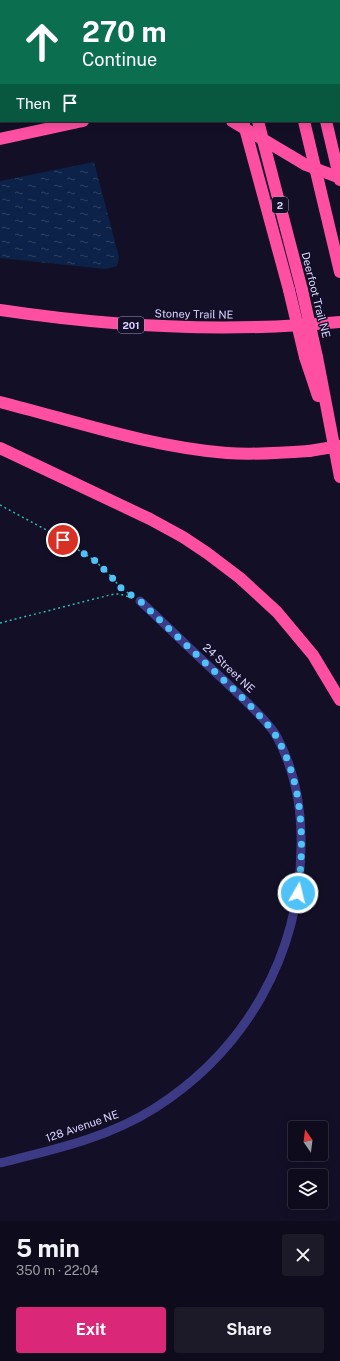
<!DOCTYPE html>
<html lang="en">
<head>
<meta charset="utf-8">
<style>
	:root { --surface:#0e0b1c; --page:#1c1929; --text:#f1f3f6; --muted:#9b9ba3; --line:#2e2b3b; --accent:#db2777 }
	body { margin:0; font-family:"Public Sans",sans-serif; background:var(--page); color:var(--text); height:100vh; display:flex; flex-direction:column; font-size:15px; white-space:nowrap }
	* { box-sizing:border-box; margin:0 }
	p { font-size:13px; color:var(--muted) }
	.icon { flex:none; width:22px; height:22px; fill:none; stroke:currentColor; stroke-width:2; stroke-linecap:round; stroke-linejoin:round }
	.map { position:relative; height:1221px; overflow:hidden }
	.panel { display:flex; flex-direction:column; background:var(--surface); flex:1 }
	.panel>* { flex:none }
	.banner { position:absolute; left:0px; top:0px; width:340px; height:122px; box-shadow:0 2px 10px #0003,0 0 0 1px var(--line); background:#0b6e4f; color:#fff; overflow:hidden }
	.needle { width:26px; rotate:346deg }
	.controls { position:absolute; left:288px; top:1121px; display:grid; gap:8px }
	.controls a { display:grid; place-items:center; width:40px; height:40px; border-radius:4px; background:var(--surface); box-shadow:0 2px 10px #0003,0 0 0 1px var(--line); font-size:20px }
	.pin { position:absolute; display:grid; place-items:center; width:34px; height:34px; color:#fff; margin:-17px; border:2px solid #fff; border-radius:50%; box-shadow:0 1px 4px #0007 }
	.me { position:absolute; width:44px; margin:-22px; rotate:8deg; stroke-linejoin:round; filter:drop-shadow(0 0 3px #0008) }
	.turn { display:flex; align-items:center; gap:14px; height:84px; padding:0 16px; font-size:18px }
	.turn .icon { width:52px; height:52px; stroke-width:2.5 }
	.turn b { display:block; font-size:28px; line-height:34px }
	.then { display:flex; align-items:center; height:38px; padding:0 16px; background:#0003; gap:8px; font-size:15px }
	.round { display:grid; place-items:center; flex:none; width:42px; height:42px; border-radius:4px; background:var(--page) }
	.headline { display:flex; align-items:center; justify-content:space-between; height:68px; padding:0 16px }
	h1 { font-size:24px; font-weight:700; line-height:30px }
	.button { display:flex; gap:8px; margin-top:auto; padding:8px 16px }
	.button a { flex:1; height:46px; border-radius:4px; background:var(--accent); color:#fff; font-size:16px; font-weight:700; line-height:46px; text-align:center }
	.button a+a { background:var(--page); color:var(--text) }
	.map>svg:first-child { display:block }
	.water { fill:url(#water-ripples) }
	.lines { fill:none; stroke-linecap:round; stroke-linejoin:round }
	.path { stroke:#2fb8b0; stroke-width:1.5; stroke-dasharray:2 3; stroke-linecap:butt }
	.street { stroke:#3d3a85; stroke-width:9 }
	.highway { stroke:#ff4fa3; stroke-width:12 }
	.highway-bridge { stroke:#ff4fa3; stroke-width:12 }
	.route { stroke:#4fc3f7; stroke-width:7; stroke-dasharray:0 12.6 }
	.labels { text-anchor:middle; stroke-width:3; stroke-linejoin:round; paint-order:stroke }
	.shield { fill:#130f26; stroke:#9e99be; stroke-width:1 }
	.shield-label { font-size:10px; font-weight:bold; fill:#d9d4ff }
	.street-label { font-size:11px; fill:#d9d4ff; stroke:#130f26 }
</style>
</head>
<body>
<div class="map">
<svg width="340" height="1221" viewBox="0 0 340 1221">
	<defs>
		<pattern id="water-ripples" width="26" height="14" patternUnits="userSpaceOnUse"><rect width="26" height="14" fill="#0c2248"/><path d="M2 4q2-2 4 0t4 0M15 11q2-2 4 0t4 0" fill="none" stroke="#2f4163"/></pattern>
	</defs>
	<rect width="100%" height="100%" fill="#130f26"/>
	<path class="water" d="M94,162L119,257L117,266L105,269L0,258V181Z"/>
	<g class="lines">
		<path class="path" d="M0,505L52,533L94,560L108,573L122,589L133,596
			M0,623L114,594H120L132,598"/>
		<path class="street" d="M0,1163C53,1150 108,1138 155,1108C246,1050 300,955 301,847C302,809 295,771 277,737C274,731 269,726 265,721C249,703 232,688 214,671C189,648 165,624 140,601"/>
		<path class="highway" d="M109,0L110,1
			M211,0V1
			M226,0V1
			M273,0V1
			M294,0V1
			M339,24H340
			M339,63H340
			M0,99H1
			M0,109H1
			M243,121L289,290
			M258,121L302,290
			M304,121L340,272
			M326,121L340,180
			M0,139L83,121
			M0,310C113,327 226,333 340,322
			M305,357L318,396
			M317,357L340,477
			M0,402C75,421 150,447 227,453C255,455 282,453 309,451
			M0,448L150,519L183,537L207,553L240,578L277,612L313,655L340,700"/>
		<path class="highway-bridge" d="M232,121L306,165L340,178
			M289,290L305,357
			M302,290L317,357
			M309,451L340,446"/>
	</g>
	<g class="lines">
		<path class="route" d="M63,540L94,560L108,573L122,589L140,601C164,624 188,647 213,670C231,687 249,703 265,722C269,726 273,731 276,736C303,783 305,840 298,893"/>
	</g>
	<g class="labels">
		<g class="shield">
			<rect x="272" y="197" width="16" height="16" rx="3"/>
			<rect x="118" y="317" width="26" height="16" rx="3"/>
		</g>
		<g class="shield-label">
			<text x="280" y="209">2</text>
			<text x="131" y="329">201</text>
		</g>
		<g class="street-label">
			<text transform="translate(316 295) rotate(76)" y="4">Deerfoot Trail NE</text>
			<text transform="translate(194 314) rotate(1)" y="4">Stoney Trail NE</text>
			<text transform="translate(229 668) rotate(43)" y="4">24 Street NE</text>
			<text transform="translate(82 1126) rotate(-19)" y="4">128 Avenue NE</text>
		</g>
	</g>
</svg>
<div class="controls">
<a><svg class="needle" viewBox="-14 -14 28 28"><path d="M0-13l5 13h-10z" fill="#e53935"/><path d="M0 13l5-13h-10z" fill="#9b9ba3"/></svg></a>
<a><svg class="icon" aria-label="layers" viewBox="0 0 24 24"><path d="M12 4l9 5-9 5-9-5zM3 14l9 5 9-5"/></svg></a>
</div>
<div class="pin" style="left:63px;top:540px;background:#d93025"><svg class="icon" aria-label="arrive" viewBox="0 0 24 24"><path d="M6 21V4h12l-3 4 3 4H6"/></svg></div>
<svg class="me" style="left:298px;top:893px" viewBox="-20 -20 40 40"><circle r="17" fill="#4fc3f7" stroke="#fff" stroke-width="3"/><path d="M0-11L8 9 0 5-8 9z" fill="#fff"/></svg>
<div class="banner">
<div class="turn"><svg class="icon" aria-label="ahead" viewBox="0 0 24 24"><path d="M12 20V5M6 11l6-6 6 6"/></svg><div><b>270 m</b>Continue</div></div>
<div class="then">Then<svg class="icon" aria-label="arrive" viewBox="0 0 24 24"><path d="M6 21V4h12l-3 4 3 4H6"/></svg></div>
</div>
</div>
<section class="panel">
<div class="headline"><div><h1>5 min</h1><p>350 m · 22:04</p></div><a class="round"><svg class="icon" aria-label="close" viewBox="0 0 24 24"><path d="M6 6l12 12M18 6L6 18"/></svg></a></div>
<div class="button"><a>Exit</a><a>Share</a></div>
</section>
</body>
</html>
